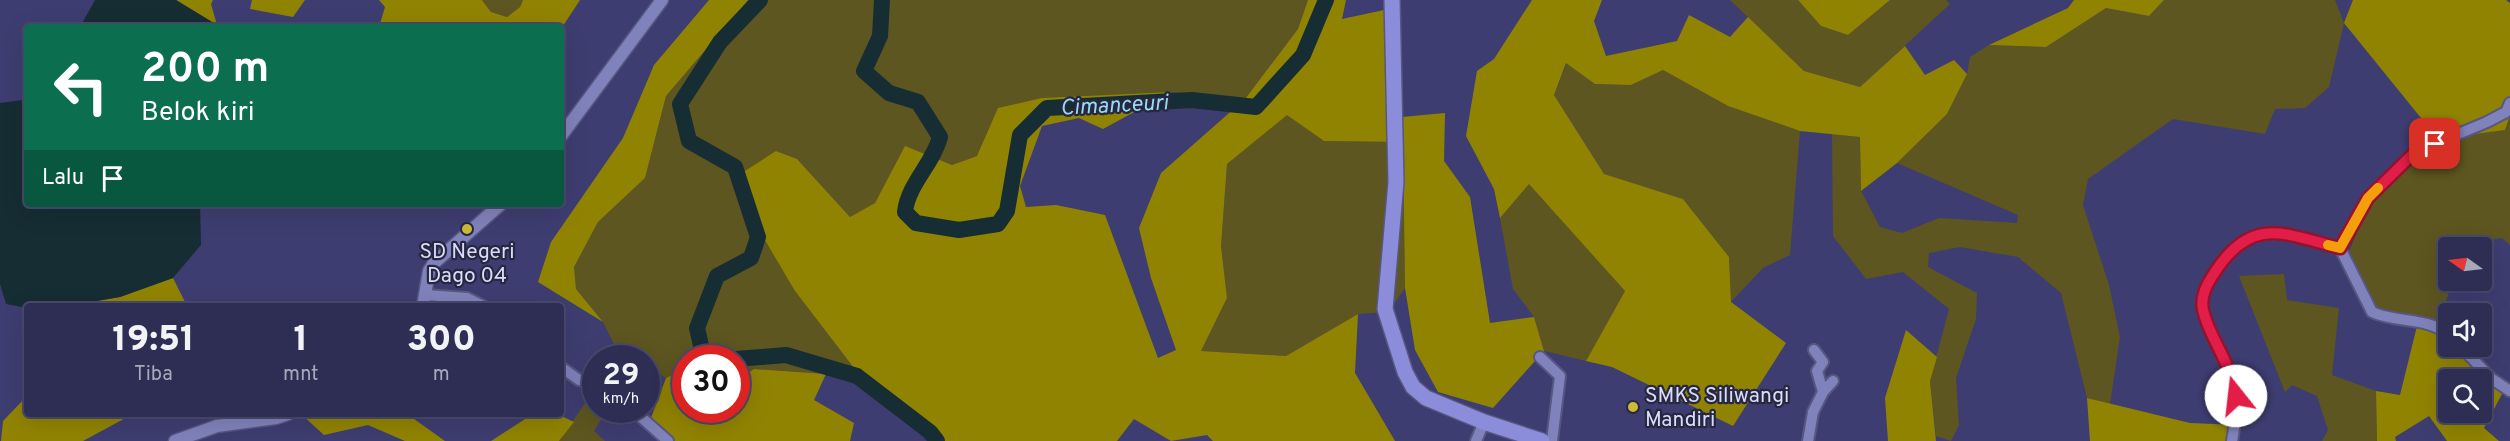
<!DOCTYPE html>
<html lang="id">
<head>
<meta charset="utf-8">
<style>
	:root { --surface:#2e2e55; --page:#36365b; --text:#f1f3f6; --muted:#a7a8b9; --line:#494a6c }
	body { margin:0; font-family:Overpass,sans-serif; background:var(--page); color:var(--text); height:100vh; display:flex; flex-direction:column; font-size:22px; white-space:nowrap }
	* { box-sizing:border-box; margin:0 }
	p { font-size:20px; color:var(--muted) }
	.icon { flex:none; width:33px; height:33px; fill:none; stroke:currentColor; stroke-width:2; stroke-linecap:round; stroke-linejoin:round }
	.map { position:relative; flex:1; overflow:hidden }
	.drawer { position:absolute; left:24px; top:303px; width:540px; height:114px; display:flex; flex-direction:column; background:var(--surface); border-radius:6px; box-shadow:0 6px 24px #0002,0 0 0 2px var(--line) }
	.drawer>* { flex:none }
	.top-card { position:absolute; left:24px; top:24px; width:540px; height:183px; border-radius:6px; box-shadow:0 6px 24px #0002,0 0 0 2px var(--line); background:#0b6e4f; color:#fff; overflow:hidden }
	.needle { width:39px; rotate:284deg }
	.controls { position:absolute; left:2438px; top:237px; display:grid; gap:12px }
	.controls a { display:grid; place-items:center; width:54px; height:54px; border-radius:6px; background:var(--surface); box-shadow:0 6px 24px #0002,0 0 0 2px var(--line); font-size:30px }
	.speed { position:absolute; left:582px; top:345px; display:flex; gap:12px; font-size:30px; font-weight:700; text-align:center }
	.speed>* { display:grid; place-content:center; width:78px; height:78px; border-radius:50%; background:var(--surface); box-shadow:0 6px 24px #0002,0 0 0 2px var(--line); line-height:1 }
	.speed small { font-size:15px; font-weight:400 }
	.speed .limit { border:9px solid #d22; background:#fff; color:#111 }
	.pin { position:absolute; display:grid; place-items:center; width:51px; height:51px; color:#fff; margin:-26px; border-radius:12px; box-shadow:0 3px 9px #0006 }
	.me { position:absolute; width:66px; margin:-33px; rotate:344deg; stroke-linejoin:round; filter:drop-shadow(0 0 4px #0008) }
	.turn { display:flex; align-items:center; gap:21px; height:126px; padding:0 18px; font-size:27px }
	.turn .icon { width:78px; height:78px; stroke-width:2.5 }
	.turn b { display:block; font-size:42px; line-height:51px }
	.then { display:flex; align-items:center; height:57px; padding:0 18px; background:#0003; gap:12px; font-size:22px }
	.eta { display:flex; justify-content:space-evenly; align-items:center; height:102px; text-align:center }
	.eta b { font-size:36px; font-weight:800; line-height:42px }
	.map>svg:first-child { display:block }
	.green { fill:#5d5620 }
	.forest { fill:#918302; fill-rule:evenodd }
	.water { fill:#162d34 }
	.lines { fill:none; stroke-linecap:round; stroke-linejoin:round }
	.river { stroke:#162d34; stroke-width:16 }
	.minor-casing { stroke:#575782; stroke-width:14 }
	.tertiary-casing { stroke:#575782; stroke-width:15 }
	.primary-casing { stroke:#575782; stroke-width:18 }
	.minor { stroke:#8082bb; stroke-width:10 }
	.tertiary { stroke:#8082bb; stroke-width:12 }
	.primary { stroke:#8b8dda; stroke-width:15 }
	.route-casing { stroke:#92132f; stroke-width:15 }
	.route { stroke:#e11d48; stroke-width:10 }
	.slow { stroke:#f59e0b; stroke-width:10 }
	.poi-dot { fill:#caba3a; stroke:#272840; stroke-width:2 }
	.labels { text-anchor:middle; stroke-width:4.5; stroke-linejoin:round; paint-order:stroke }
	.poi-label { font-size:21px; fill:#d9dcfb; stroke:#272840 }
	.water-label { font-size:22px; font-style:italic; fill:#98dbf3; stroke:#272840 }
</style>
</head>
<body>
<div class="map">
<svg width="2510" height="441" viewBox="0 0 2510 441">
	<rect width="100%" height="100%" fill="#3e3d71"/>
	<path class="green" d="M482,0H523L520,7L507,17L491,12Z
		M748,0H1308L1298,29L1245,99L1171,92L1042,98L977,156L952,165L905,147L875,203L850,217L797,159L776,151L795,291L857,372L826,374L754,369L737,381L736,358H686L685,372L682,370L666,378L647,368L646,358H628L619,354L603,322L576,289L574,267L598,222L645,178L666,96Z
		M1730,0H1798L1821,26L1848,35L1890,0H1946L1950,4L1860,87L1804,71Z
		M2164,0H2335L2344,23L2329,87L2305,108L2275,109L2265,134L2173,119L2088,179L2083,205L2109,285L2120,337L2110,404L2087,398L2061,293L2018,257L1960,247L1929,253L1928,267L1977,293L1976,319L1956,378L1959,425L1951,441L1936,436L1930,380L1949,309L1903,272L1866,279L1833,236L1832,134L1860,137L1861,191L1880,227L1902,233L1939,218L2017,223L2018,215L1897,163L1947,114L1967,74L1970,57L1989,45L2046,47L2106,8L2149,16Z
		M1567,62L1595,84L1631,85L1663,70L1728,106L1800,131L1790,255L1763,268L1731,302L1729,257L1683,199L1604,174L1554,95Z
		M1287,114L1324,141L1403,142L1405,288L1388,312L1358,314L1286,356L1201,351L1227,298L1221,246L1227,164Z
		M2510,115V245L2502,238L2462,244L2460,247L2448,248V280L2452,281L2437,333L2371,308L2345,261L2371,200L2438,139L2504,130Z
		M1529,183L1625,291L1586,361L1544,351L1534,317L1513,289L1500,218Z
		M2284,274L2287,300L2339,308L2332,375L2376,391L2377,441H2322L2328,430L2317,396L2292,385L2285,392L2239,276Z
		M595,389L596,410H607L594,431L605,441H559Z"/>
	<path class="forest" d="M176,0H213L211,4L217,25Z
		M252,0H305L293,17L250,9Z
		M379,0H482L491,12L507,17L520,7L523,0H580L561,29V27H379L385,7Z
		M709,0H748L666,96L645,178L598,222L574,267L576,289L603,322L538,282L551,242L623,138L654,65Z
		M1308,0H1346L1342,19L1398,7L1402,117L1445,113L1444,161L1470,197L1490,323L1534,317L1544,351L1493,408L1438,392L1415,350L1405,288L1403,142L1324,141L1287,115L1227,164L1221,246L1227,298L1201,351L1286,356L1358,314L1355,373L1395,441H1213L1207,435L1171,441L1134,419L1117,441H935L857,372L795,291L755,223L742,173L776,151L797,159L850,217L875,203L905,146L952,165L977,156L998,108L1042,98L1171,92L1103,129L1079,118L1042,126L1020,186L1026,207L1056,205L1105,215L1158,358L1176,350L1151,278L1139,228L1161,173L1245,99L1298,29Z
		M1532,0H1602L1594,21L1606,56L1677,41L1689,15L1730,37L1748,17L1804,71L1860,87L1905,46L1925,75L1954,60L1967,74L1947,114L1897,163L1861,191L1860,137L1800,131L1728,106L1663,70L1631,85L1595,84L1566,63L1554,95L1604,174L1683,199L1729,257L1731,302L1786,343L1733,426L1612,367L1586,361L1625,291L1529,184L1500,218L1494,189L1466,136L1477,71L1494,59Z
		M1798,0H1890L1848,35L1821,26Z
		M2074,0H2164L2149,16L2106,8L2046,47L1989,45L2068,8Z
		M2353,0H2506L2510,3V115L2505,130L2438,139L2344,23Z
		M173,278L187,306H67L120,297Z
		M2417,326L2437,333L2448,341V346L2454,347L2462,352L2502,394L2484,428L2499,441H2447L2429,416L2395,437L2396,441H2377L2376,391L2400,395ZM2448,380H2481V412H2448Z
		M1906,330L1937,357L1930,381L1936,441H1888L1885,398Z
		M754,369L826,374L814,400L854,423L850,441H672L651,418L666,378L682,370L685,372L686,410H736L737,381Z
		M27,396V414H133L83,441H1L3,421Z
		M2087,398L2190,423L2238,425L2234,441H2090Z
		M301,414H407L445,441H405L368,425L324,435Z
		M533,414H557L574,422L559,441H491Z"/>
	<path class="water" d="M95,0H176L217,25V27H80Z
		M27,97V204H200L201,245L173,278L120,297L67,306H27V308L6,304L0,284V103L22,100Z"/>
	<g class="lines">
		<path class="river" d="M882,0L880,36L864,71L889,93L918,102L940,137C933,164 908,184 905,212L916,223L959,230L998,224L1007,211L1020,135L1047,108L1192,100L1256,107L1303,55L1326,0
			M718,358L702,350L697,328L717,276L751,258L758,237L735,167L689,141L680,104L720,42L760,0
			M736,359L786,355L857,376L930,432L937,441"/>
		<g class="minor-casing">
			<path id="minor" d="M2340,248L2368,198L2415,152L2487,122L2506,112L2510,103
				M426,295L467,298L483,306
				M2460,346L2492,379L2510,391
				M1540,357L1560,376L1552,441
				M561,367L579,380L596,384
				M1823,392L1833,381
				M633,410L668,441
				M1476,441L1484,422
				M1808,441L1813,412L1823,392L1817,371L1823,362L1814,350
				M2232,441C2240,397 2235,384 2217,344C2212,333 2205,322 2203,310C2200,293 2209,281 2218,268C2252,216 2290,235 2340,248L2372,312C2395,323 2427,317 2448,334"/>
		</g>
		<g class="tertiary-casing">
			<path id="tertiary" d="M561,136L662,0
				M423,306L429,271L434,263L501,204
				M175,441L217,426L276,418L288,414"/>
		</g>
		<g class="primary-casing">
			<path id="primary" d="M1392,0L1396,182L1385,309L1405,372L1413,387L1426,398L1484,422L1542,441"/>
		</g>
		<use href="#minor" class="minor"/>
		<use href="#tertiary" class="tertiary"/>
		<use href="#primary" class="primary"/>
	</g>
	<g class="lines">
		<g class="route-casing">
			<path id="route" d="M2236,396C2234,389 2233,381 2230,374C2223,352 2208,333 2203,310C2200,296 2207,284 2215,272C2252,215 2285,234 2340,248L2368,198L2415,152L2435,144"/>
		</g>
		<use href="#route" class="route"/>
		<path class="slow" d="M2328,245L2340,248L2368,198L2378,188"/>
	</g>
	<g class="poi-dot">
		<circle cx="467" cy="229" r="6"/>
		<circle cx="1633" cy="407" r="6"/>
	</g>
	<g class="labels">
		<g class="poi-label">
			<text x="467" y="258">SD Negeri<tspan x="467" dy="24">Dago 04</tspan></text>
			<text x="1645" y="402" text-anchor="start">SMKS Siliwangi<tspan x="1645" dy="24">Mandiri</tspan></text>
		</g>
		<g class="water-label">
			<text transform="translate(1114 104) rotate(-3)" y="8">Cimanceuri</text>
		</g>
	</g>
</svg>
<div class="controls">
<a><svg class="needle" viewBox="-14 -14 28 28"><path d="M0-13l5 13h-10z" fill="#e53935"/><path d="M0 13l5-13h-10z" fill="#a7a8b9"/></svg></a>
<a><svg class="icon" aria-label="sound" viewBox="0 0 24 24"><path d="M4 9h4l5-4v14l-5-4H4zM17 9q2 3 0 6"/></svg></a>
<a><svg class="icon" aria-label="search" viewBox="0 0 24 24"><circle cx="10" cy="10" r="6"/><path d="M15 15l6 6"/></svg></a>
</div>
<div class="speed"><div>29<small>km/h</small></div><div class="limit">30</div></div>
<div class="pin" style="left:2435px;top:144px;background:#d93025"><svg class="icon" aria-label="arrive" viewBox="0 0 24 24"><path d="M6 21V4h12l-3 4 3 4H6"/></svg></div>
<svg class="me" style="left:2236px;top:396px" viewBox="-20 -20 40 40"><circle r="19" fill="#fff"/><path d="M0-13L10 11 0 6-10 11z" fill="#e11d48"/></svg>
<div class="top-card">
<div class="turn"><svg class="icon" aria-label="left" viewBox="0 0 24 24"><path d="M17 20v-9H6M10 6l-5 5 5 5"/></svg><div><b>200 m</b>Belok kiri</div></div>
<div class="then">Lalu<svg class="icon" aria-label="arrive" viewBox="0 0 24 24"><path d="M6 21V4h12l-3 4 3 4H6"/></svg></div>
</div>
<section class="drawer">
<div class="eta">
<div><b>19:51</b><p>Tiba</p></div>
<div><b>1</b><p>mnt</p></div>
<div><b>300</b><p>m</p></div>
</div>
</section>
</div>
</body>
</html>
